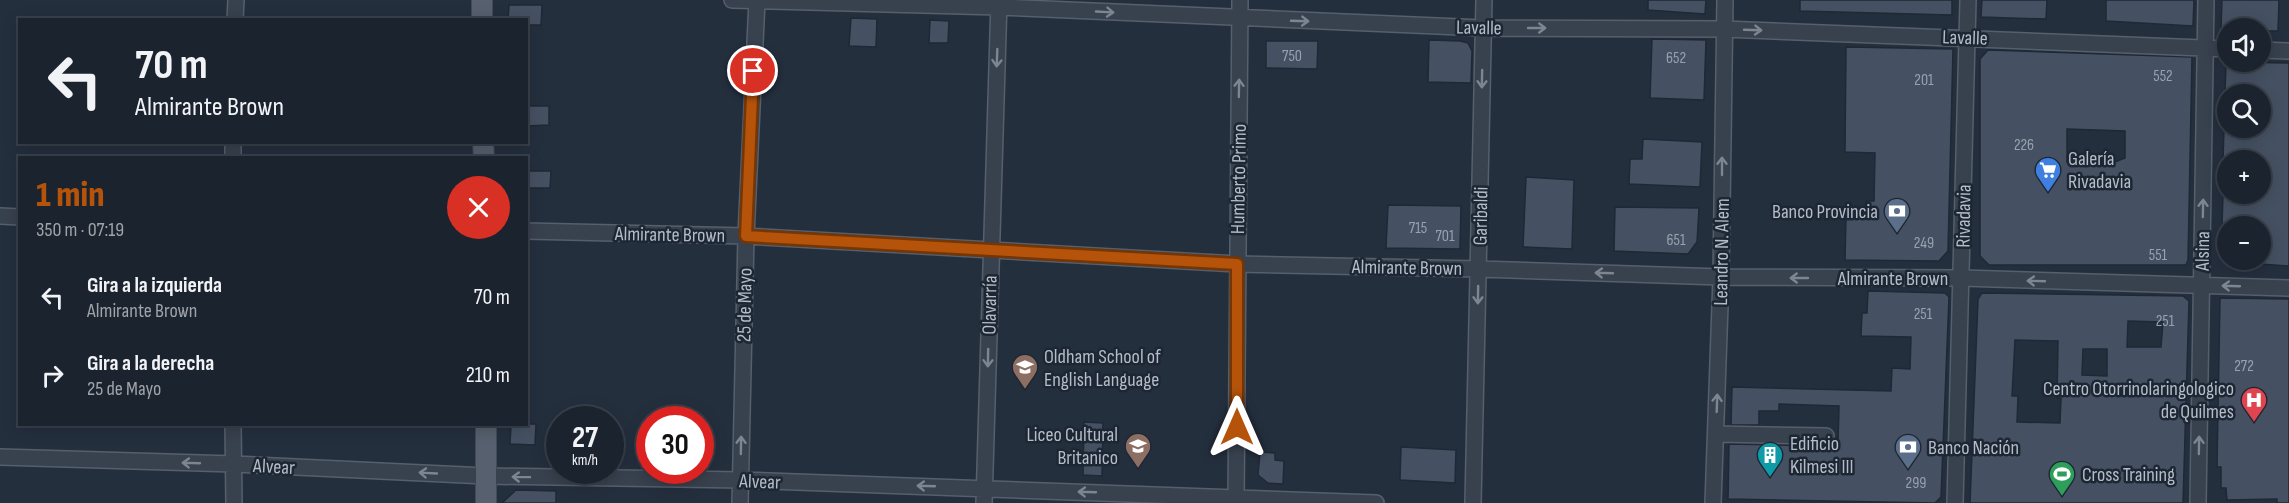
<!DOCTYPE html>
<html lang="es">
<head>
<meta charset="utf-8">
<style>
	:root { --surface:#1b232e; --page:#242b36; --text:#f1f3f6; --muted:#a0a4aa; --line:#39404a; --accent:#b45309 }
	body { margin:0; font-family:"Sofia Sans Condensed",sans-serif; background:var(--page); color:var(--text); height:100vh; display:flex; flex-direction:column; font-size:22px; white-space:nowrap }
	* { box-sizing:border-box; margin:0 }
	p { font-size:20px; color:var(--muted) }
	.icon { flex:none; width:33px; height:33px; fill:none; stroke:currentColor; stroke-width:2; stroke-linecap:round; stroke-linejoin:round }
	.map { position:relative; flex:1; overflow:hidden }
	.panel { position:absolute; left:18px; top:156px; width:510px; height:270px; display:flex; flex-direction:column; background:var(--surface); border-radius:0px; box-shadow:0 3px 15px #0003,0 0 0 2px var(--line) }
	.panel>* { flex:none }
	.hud { position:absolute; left:18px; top:18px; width:510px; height:126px; border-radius:0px; box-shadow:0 3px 15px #0003,0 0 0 2px var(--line); background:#1b232e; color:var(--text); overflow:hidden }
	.buttons { position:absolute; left:2217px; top:18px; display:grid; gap:12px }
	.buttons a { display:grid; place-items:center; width:54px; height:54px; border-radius:50%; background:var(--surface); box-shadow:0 3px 15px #0003,0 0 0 2px var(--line); font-size:30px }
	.speed { position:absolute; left:546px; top:406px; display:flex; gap:12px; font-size:30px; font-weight:700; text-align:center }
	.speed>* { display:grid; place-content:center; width:78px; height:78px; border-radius:50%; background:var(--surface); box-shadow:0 3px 15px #0003,0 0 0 2px var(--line); line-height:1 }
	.speed small { font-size:15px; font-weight:400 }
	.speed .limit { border:9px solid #d22; background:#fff; color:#111 }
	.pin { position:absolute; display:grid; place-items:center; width:51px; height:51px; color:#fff; margin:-26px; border:3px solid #fff; border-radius:50%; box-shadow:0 2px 6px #0007 }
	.me { position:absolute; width:66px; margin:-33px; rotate:0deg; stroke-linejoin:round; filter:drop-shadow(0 0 4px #0008) }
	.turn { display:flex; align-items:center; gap:21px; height:126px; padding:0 18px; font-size:27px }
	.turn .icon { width:78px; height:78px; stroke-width:2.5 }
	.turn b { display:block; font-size:42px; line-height:51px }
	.round { display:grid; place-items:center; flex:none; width:63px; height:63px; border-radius:32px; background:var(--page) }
	.summary { display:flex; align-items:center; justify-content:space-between; height:102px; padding:0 18px }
	h1 { font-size:36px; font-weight:800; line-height:45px; color:var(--accent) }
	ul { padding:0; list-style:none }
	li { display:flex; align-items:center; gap:18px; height:78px; padding:0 18px }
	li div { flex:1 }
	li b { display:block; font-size:22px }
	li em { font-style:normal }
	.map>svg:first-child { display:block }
	.building { fill:#455162; stroke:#1f2835; stroke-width:1.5; fill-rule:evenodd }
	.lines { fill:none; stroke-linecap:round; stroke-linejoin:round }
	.minor-casing { stroke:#565f6c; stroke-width:18 }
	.major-casing { stroke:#414a57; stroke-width:22 }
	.minor { stroke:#38414e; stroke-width:15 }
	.major { stroke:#56606e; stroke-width:20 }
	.oneway { stroke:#7c8592 }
	.route-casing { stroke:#753606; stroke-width:15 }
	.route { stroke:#b45309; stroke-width:10 }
	.labels { text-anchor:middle; stroke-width:5; stroke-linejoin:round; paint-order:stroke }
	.number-label { font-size:16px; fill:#98a1af }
	.street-label { font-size:20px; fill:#b4bcc9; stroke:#1d2633 }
	.poi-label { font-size:20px; fill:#b4bcc9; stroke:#1d2633; text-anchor:start }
</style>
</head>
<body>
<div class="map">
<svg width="2289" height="503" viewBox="0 0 2289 503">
	<rect width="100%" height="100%" fill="#242f3e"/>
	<path class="building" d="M1648,0H1706L1705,14L1648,10Z
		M1800,0H1952V15L1800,11Z
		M1982,0H2047L2046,19L1981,17Z
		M2106,0H2194L2193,26L2106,21Z
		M2222,0H2279L2278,31H2260V28H2221Z
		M509,5H542L541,25H526V20H508Z
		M851,18L877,19L876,47L849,46Z
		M930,20L949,21L948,43H929Z
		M1652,39L1706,40L1704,100L1650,98Z
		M1429,40L1460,41L1468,43L1472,51L1471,83L1428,82Z
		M1266,41H1318L1317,69L1266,68Z
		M1846,47L1953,49L1948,251L1939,261L1845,260L1846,217L1866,218V201H1874L1875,153L1845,152Z
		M1988,50L2192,57L2188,260L2186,265H1989L1980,256V59ZM2067,129L2125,131V158L2115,162H2067Z
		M2226,62L2289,63V266L2260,264V226H2222L2223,194H2260V160H2223L2224,128H2260V94H2225Z
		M526,106H549V125L526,126Z
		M1643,139L1702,142L1700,187L1629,184L1630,159H1642Z
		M526,171H551L550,188H526Z
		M1526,177L1574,180L1572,249L1523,247Z
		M1388,205L1461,206L1460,249L1386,248Z
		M1615,207L1699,208L1697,242L1688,254L1614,251Z
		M1868,291L1945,293L1949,297L1941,497L1935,503L1728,499L1729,444L1826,446L1838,444L1839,406L1779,404V411H1759V425H1731L1732,387L1891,391L1892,368L1910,369L1911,337L1861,336L1862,313H1867Z
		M1982,293L2183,296L2189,301L2183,503H1970L1978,299ZM2128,321L2163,322L2161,347H2127ZM2015,340L2058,341L2057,398H2061L2060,423L2017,422L2018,396H2012ZM2083,349H2107V376L2082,375Z
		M2220,298L2289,299V503H2277V499L2227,500L2226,488H2221V467H2217Z
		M1084,422L1103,423L1102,476L1083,475Z
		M511,424H536L535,445L510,444Z
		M1401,447L1456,450L1455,483L1400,480Z
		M1260,452L1275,453V460L1284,461L1283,484L1268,483L1258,475Z
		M516,490L556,491V503H502Z"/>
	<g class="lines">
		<g class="minor-casing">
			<path id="minor" d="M732,0L999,7L1483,28L1724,29L2228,49
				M235,20L236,0
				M2260,50L2289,51
				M233,158V142
				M0,216L20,217
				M526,231L746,236L1237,264L1479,269L1721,277L1962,278L2289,288
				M233,424L234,503
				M1716,434L1826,436
				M0,457L234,464L486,476L741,480L1376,503
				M740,503L746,236L757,0
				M984,503L999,0
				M1236,503L1240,0
				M1473,503L1484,0
				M1713,503L1721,277L1725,0
				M1955,503L1968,0
				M2198,503L2206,0"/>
		</g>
		<g class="major-casing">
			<path id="major" d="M482,0V20
				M483,142L484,158
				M486,424V503"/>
		</g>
		<use href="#minor" class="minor"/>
		<use href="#major" class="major"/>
	</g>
	<defs><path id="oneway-shaft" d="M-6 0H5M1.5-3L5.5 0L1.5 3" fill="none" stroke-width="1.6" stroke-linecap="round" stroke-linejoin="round" transform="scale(1.5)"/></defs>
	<g class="oneway">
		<use href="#oneway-shaft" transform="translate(1105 12) rotate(3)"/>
		<use href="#oneway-shaft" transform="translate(1300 21) rotate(2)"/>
		<use href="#oneway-shaft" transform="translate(1537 28)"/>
		<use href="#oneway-shaft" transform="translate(1753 30) rotate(2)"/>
		<use href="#oneway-shaft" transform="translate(997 58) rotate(92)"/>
		<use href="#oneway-shaft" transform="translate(1482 79) rotate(91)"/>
		<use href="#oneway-shaft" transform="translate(1239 88) rotate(-89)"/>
		<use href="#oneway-shaft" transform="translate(1722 166) rotate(-90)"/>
		<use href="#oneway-shaft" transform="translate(2203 208) rotate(-89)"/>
		<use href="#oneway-shaft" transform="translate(1604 273) rotate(-178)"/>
		<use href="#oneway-shaft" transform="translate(1799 278) rotate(-180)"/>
		<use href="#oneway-shaft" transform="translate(2036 281) rotate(-178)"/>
		<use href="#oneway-shaft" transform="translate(2231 286) rotate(-178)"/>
		<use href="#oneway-shaft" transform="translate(1478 295) rotate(91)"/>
		<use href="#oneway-shaft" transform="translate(988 358) rotate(91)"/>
		<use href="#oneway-shaft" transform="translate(1717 403) rotate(-88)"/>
		<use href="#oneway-shaft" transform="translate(741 445) rotate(-89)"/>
		<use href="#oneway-shaft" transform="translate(2199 445) rotate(-89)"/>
		<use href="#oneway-shaft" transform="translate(191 463) rotate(-178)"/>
		<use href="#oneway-shaft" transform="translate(428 473) rotate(-177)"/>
		<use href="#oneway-shaft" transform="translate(521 477) rotate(-179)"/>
		<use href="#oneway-shaft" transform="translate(926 486) rotate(-178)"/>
		<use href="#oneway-shaft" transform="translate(1087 492) rotate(-178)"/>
	</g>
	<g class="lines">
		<g class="route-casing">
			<path id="route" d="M753,71L746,236L1237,264V427"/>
		</g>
		<use href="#route" class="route"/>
	</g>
	<defs>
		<g id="supermarket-pin" transform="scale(1.35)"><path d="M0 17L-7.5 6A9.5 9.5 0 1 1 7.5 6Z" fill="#3f7fe0" stroke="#1d2633"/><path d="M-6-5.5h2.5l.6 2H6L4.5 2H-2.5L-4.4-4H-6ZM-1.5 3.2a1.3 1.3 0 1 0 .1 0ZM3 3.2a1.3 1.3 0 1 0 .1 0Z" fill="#fff"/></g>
		<g id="bank-pin" transform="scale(1.35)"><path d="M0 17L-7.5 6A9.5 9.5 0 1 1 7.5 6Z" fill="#5c6f8a" stroke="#1d2633"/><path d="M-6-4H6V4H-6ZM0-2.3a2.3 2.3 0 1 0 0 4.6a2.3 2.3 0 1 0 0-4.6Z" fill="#fff"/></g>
		<g id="school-pin" transform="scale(1.35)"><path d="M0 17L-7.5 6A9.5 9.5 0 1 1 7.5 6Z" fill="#8d6e63" stroke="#1d2633"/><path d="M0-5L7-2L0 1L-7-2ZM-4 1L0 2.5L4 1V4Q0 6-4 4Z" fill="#fff"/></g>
		<g id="hospital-pin" transform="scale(1.35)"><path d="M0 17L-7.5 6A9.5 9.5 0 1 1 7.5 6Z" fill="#e0444e" stroke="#1d2633"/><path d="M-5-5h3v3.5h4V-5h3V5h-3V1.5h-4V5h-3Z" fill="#fff"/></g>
		<g id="building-pin" transform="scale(1.35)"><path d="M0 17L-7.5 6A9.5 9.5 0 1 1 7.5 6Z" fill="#0f9aa8" stroke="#1d2633"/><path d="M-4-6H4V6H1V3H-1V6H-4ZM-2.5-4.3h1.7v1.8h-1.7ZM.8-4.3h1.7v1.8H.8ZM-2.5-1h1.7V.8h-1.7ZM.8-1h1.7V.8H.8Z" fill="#fff"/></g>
		<g id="stadium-pin" transform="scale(1.35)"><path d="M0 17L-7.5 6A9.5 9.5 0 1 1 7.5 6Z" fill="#2e9e5b" stroke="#1d2633"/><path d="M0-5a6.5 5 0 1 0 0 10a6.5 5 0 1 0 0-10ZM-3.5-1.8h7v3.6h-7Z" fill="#fff"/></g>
	</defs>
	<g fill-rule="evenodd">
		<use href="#supermarket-pin" x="2048" y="170"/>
		<use href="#bank-pin" x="1897" y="211"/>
		<use href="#school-pin" x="1025" y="367"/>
		<use href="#hospital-pin" x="2254" y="400"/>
		<use href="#school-pin" x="1138" y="446"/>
		<use href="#bank-pin" x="1908" y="447"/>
		<use href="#building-pin" x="1770" y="455"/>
		<use href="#stadium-pin" x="2062" y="474"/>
	</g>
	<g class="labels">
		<g class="number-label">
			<text x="1292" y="61">750</text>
			<text x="1676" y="63">652</text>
			<text x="2163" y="81">552</text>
			<text x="1924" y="85">201</text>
			<text x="2024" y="150">226</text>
			<text x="1418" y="233">715</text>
			<text x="1445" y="241">701</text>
			<text x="1676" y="245">651</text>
			<text x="1924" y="248">249</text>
			<text x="2158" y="260">551</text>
			<text x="1923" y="319">251</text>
			<text x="2165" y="326">251</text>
			<text x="2244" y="371">272</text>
			<text x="1916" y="488">299</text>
		</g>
		<g class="street-label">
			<text transform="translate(1479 27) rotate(1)" y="7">Lavalle</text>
			<text transform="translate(1965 37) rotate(2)" y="7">Lavalle</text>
			<text transform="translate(1238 179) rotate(-89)" y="7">Humberto Primo</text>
			<text transform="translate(1480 216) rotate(-89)" y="7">Garibaldi</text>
			<text transform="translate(1963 216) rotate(-89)" y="7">Rivadavia</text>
			<text transform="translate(670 234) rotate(1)" y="7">Almirante Brown</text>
			<text transform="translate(2202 251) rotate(-89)" y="7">Alsina</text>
			<text transform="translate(1721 252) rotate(-89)" y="7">Leandro N. Alem</text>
			<text transform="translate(1407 267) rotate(1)" y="7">Almirante Brown</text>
			<text x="1893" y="285">Almirante Brown</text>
			<text transform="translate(744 305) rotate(-89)" y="7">25 de Mayo</text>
			<text transform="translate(989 305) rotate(-89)" y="7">Olavarría</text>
			<text transform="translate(274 466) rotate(3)" y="7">Alvear</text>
			<text transform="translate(760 481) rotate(2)" y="7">Alvear</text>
		</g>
		<g class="poi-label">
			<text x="2068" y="165">Galería<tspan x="2068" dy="23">Rivadavia</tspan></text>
			<text x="1878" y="218" text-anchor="end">Banco Provincia</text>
			<text x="1044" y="363">Oldham School of<tspan x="1044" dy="23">English Language</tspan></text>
			<text x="2234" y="395" text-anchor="end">Centro Otorrinolaringologico<tspan x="2234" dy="23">de Quilmes</tspan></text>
			<text x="1118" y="441" text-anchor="end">Liceo Cultural<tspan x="1118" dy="23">Britanico</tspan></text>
			<text x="1790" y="450">Edificio<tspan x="1790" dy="23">Kilmesi III</tspan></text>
			<text x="1928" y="454">Banco Nación</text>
			<text x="2082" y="481">Cross Training</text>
		</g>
	</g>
</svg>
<div class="buttons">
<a><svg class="icon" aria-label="sound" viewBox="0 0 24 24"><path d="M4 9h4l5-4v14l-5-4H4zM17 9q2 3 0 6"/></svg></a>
<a><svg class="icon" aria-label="search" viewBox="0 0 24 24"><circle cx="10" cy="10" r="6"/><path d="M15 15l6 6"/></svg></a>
<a>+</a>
<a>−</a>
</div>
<div class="speed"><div>27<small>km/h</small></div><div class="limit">30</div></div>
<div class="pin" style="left:753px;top:71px;background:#d93025"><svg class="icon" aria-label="arrive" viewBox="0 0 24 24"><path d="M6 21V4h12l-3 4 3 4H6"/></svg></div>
<svg class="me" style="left:1237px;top:427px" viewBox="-20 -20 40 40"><path d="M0-17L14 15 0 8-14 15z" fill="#b45309" stroke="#fff" stroke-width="4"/></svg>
<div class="hud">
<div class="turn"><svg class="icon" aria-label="left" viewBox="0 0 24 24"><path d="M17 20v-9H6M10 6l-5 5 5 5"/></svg><div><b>70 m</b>Almirante Brown</div></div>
</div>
<section class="panel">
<div class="summary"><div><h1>1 min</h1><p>350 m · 07:19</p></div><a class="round" style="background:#d93025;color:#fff"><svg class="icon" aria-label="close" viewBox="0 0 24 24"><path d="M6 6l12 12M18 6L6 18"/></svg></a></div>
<ul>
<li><svg class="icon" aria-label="left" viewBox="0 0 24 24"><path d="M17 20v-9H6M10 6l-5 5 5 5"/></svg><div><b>Gira a la izquierda</b><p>Almirante Brown</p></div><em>70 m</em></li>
<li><svg class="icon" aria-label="right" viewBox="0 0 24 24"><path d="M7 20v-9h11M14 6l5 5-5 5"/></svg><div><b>Gira a la derecha</b><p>25 de Mayo</p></div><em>210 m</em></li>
</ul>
</section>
</div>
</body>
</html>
